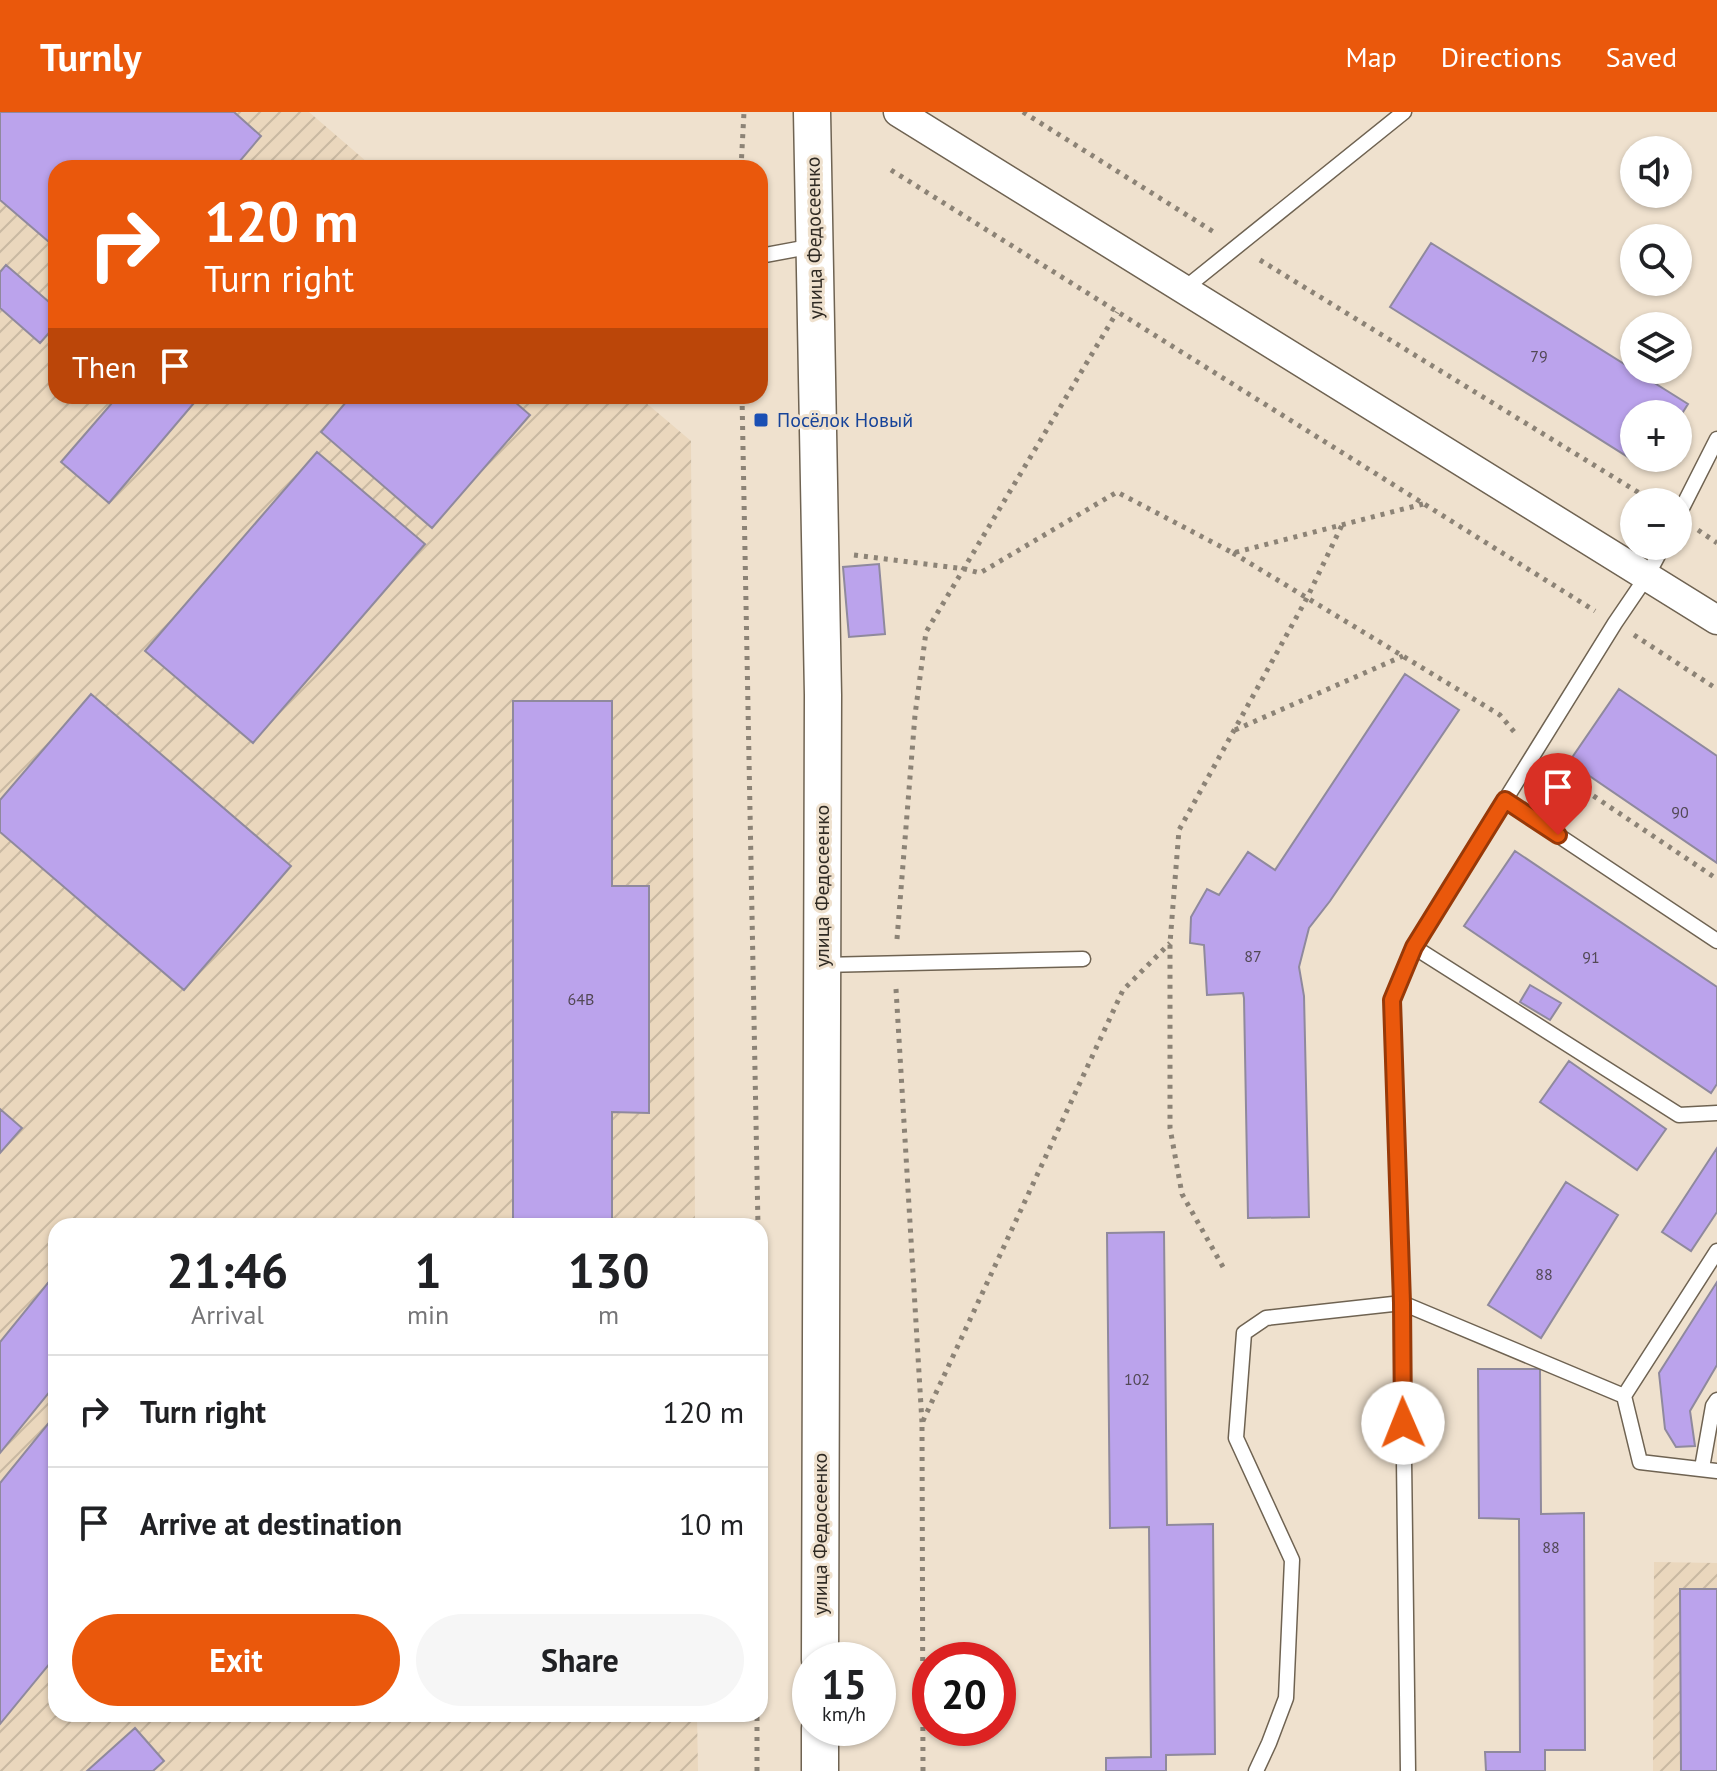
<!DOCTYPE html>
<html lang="en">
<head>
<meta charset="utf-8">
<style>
	:root { --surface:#fff; --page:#f6f6f6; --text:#202124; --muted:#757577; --line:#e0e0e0; --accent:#ea580c }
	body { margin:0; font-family:"PT Sans",sans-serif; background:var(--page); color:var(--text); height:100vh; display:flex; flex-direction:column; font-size:30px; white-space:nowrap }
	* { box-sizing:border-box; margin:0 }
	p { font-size:26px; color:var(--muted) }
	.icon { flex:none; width:44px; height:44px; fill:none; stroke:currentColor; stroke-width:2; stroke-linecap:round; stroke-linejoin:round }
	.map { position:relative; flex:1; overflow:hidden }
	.side { position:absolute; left:48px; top:1106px; width:720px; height:504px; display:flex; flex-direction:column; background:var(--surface); border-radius:24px; box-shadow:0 2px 6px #0004 }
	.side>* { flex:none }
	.top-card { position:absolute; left:48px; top:48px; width:720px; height:244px; border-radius:24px; box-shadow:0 2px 6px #0004; background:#ea580c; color:#fff; overflow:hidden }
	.fabs { position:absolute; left:1620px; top:24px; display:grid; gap:16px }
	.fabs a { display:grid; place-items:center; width:72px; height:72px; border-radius:50%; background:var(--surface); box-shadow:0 2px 6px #0004; font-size:40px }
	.speed { position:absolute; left:792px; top:1530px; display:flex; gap:16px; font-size:40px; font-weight:700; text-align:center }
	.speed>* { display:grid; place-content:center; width:104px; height:104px; border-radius:50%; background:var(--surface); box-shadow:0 2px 6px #0004; line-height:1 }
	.speed small { font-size:20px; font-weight:400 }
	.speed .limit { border:12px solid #d22; background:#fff; color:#111 }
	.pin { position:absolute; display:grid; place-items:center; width:68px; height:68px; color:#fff; margin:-82px -34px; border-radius:50% 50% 50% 0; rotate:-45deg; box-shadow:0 0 8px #0007 }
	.pin .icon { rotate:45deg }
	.me { position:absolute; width:88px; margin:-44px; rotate:359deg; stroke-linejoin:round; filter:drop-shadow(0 0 6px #0008) }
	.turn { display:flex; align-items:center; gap:28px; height:168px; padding:0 24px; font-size:36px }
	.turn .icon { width:104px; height:104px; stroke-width:2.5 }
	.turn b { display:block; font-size:56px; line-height:68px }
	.then { display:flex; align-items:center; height:76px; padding:0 24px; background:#0003; gap:16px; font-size:30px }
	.eta { display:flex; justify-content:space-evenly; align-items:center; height:136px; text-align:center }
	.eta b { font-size:48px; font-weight:700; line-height:56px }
	.action { display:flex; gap:16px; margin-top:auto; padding:16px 24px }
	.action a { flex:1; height:92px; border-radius:48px; background:var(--accent); color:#fff; font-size:32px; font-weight:700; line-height:92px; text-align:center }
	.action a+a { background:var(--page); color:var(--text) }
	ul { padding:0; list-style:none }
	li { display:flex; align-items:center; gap:24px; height:112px; padding:0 24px; border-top:2px solid var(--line) }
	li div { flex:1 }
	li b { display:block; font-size:30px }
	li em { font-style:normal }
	header { display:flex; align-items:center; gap:48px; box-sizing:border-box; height:112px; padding:0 40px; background:var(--accent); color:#fff }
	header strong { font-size:38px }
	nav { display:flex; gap:44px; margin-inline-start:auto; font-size:28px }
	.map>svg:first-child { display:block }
	.industrial { fill:url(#industrial-furrows) }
	.building { fill:#bba3ec; stroke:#8f899d; stroke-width:2 }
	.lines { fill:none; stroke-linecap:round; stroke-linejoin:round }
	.service-casing { stroke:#6f6352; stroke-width:17 }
	.minor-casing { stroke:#6f6352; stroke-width:31 }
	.tertiary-casing { stroke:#6f6352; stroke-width:39 }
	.path { stroke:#8c8376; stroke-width:5; stroke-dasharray:4 6; stroke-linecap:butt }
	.service { stroke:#fff; stroke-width:14 }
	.minor { stroke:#fff; stroke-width:28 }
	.tertiary { stroke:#fff; stroke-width:36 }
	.route-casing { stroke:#983908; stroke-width:20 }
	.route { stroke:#ea580c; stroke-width:14 }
	.transit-dot { fill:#1a4fb4; stroke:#efe1ce; stroke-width:3 }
	.labels { text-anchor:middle; stroke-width:6; stroke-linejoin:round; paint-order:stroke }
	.number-label { font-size:16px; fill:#524855 }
	.street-label { font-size:20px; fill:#2f2a23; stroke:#efe1ce }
	.transit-label { font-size:20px; fill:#164399; stroke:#efe1ce; text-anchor:start }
</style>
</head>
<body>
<header>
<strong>Turnly</strong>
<nav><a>Map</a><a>Directions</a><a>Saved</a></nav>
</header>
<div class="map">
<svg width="1717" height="1659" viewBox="0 0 1717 1659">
	<defs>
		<pattern id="industrial-furrows" width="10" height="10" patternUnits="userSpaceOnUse" patternTransform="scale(2)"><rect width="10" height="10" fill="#ead7bd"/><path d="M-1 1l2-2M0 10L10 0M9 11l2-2" fill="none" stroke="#c9b9a2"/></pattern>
	</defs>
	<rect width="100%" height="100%" fill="#efe1ce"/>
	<path class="industrial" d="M0,0H309L374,56H56V284H638L691,329L695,1114H56V1602H697L698,1659H0Z
		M1654,1450L1717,1451V1659H1653Z"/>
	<path class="building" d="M0,0H234L261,24L234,56H56V136L0,88Z
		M1431,131L1688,292L1678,308V302H1634V346H1654L1647,357L1390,195Z
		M6,153L56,196V213L40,231L0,196V160Z
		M118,284H200L109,391L61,350Z
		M351,284H508L530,303L432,416L321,320Z
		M317,340L425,432L253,631L145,539Z
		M879,452L885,522L849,525L843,455Z
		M1405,562L1459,598L1330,789L1309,816L1299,855L1304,884L1309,1105L1248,1106L1244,886L1243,881L1207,883L1204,833L1190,831L1191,805L1207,777L1219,783L1248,740L1275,758Z
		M1619,577L1717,644V751L1569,650Z
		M91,582L291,754L184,878L0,720V688Z
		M513,589H612V774H649V1001L612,1000V1114H513Z
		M1515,739L1717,875V972L1711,981L1464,814Z
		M1530,873L1561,891L1550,908L1520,890Z
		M1569,949L1666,1017L1637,1058L1540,990Z
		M0,997L22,1016L0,1041Z
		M1717,1036V1100L1691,1139L1662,1120Z
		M1566,1070L1618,1103L1541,1226L1488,1193Z
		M1164,1120L1167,1413L1213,1412L1215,1642L1166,1643V1659H1106V1646L1151,1645L1149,1415L1110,1416L1107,1121Z
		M56,1161V1272L0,1341V1230Z
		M1717,1170V1253L1690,1299L1695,1334L1676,1335L1665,1317L1659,1261Z
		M1478,1257H1540L1541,1402L1584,1401L1585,1638H1545V1659H1486L1485,1640H1520L1519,1407L1479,1406Z
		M56,1302V1544L0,1612V1371Z
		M1680,1477H1717V1659H1681Z
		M135,1616L164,1649L153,1659H87Z"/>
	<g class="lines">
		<g class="service-casing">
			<path id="service" d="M760,144L814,134
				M1184,177L1404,0
				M1678,404L1717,327
				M1505,688L1717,829
				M1414,835L1679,1003L1717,1001
				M822,853L1083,847
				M1717,1139L1624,1284L1640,1350L1717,1359
				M1702,1356L1713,1294L1717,1288
				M1256,1659L1269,1631L1286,1586L1292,1448L1236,1326L1244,1221L1266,1206L1402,1191L1392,888L1414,835L1615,511L1647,464L1663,434
				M1408,1659L1402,1191L1624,1284"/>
		</g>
		<g class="minor-casing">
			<path id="minor" d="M898,0L1717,508"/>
		</g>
		<g class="tertiary-casing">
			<path id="tertiary" d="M812,0L823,583L820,1548
				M820,1659V1616"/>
		</g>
		<path class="path" d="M1023,0L1217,122
			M741,56L744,0
			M891,58L1595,499
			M1260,148L1654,390
			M742,284L758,1114
			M1698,418L1717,431
			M1233,441L1500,603L1516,622
			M854,443L965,457L980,461L1117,380L1233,441L1423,392
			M1634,523L1717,577
			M1235,618L1403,544
			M1552,656L1717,767
			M897,827L915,603L926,520L1117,200
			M896,877L922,1311
			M1223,1155L1182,1082L1170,1016V831L1179,718L1307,486L1342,413
			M757,1659V1602
			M923,1659L922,1311L1123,878L1170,831"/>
		<use href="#service" class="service"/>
		<use href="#minor" class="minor"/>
		<use href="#tertiary" class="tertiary"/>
	</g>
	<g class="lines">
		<g class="route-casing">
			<path id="route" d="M1403,1311L1402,1191L1392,888L1414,835L1505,688L1558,723"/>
		</g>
		<use href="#route" class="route"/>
	</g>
	<rect class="transit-dot" x="753" y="300" width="16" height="16" rx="4"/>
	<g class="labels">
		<g class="number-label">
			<text x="1539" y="250">79</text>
			<text x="1680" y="706">90</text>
			<text x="1253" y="850">87</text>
			<text x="1591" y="851">91</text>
			<text x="581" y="893">64В</text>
			<text x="1544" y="1168">88</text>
			<text x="1137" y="1273">102</text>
			<text x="1551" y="1441">88</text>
		</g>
		<g class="street-label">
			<text transform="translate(814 126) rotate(-91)" y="7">улица Федосеенко</text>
			<text transform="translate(822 774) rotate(-90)" y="7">улица Федосеенко</text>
			<text transform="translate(820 1422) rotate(-90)" y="7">улица Федосеенко</text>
		</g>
		<g class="transit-label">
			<text x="777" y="315">Посёлок Новый</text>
		</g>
	</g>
</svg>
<div class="fabs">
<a><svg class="icon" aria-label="sound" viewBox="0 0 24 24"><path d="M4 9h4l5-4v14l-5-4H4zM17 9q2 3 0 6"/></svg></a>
<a><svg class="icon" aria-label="search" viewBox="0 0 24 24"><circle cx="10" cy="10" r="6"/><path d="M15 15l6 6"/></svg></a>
<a><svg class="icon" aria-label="layers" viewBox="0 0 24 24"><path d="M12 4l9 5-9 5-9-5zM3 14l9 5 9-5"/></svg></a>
<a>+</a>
<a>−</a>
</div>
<div class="speed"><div>15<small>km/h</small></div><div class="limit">20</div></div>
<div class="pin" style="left:1558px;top:723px;background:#d93025"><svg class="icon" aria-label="arrive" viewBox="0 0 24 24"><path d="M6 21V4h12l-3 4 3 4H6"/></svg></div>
<svg class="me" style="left:1403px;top:1311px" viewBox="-20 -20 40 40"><circle r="19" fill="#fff"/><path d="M0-13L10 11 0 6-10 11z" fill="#ea580c"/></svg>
<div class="top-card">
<div class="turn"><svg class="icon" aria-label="right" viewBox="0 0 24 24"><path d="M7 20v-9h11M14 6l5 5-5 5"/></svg><div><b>120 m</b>Turn right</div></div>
<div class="then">Then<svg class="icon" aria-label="arrive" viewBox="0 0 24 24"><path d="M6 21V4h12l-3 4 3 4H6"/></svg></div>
</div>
<section class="side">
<div class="eta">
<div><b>21:46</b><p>Arrival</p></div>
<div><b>1</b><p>min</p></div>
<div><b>130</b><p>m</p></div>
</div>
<ul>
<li><svg class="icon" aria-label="right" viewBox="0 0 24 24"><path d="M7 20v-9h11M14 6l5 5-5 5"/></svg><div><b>Turn right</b></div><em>120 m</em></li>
<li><svg class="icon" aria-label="arrive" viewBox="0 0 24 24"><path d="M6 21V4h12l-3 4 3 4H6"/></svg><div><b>Arrive at destination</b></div><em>10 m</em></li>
</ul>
<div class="action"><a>Exit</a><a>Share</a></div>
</section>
</div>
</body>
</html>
